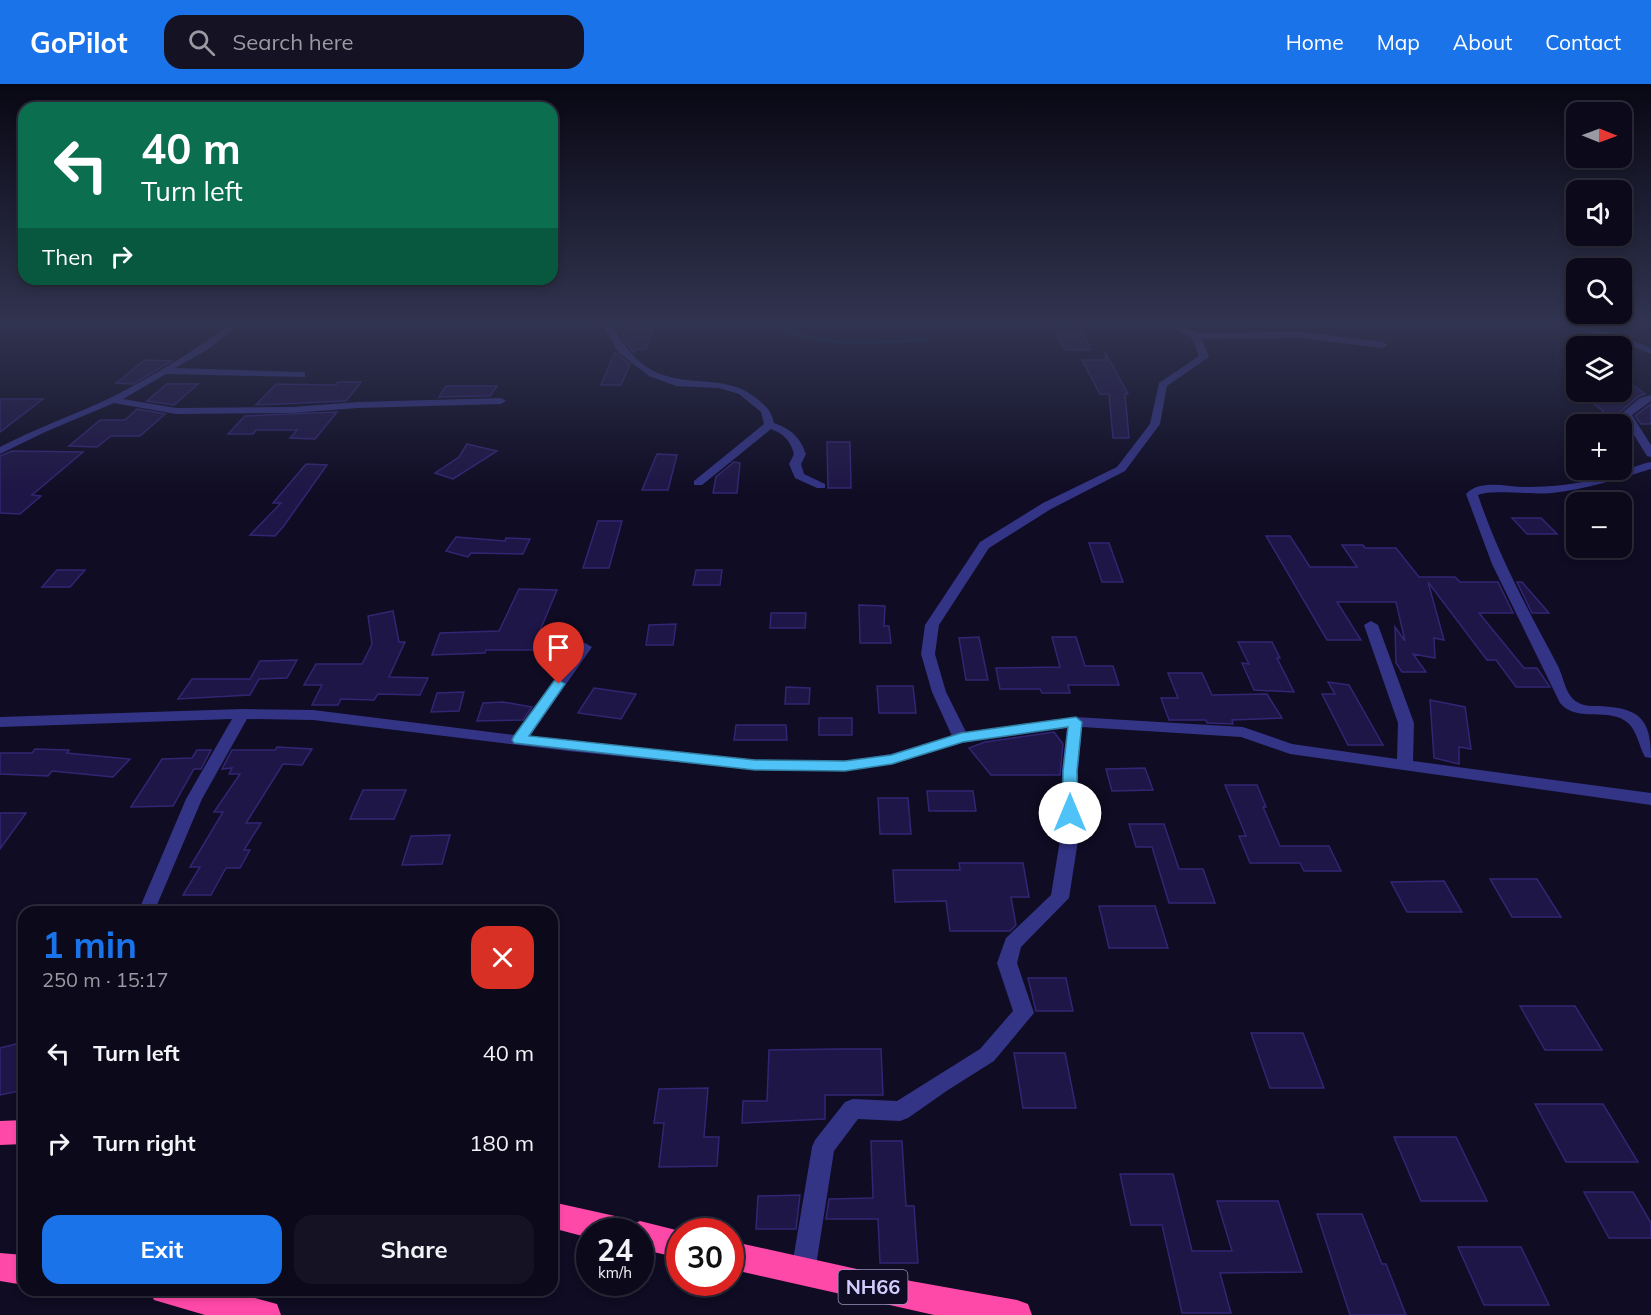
<!DOCTYPE html>
<html lang="en">
<head>
<meta charset="utf-8">
<style>
	:root { --surface:#0b091a; --page:#141223; --text:#f1f3f6; --muted:#9a9aa2; --line:#2b2a39; --accent:#1a73e8 }
	body { margin:0; font-family:Mulish,sans-serif; background:var(--page); color:var(--text); height:100vh; display:flex; flex-direction:column; font-size:22px; white-space:nowrap }
	* { box-sizing:border-box; margin:0 }
	p { font-size:20px; color:var(--muted) }
	.icon { flex:none; width:33px; height:33px; fill:none; stroke:currentColor; stroke-width:2; stroke-linecap:round; stroke-linejoin:round }
	.map { position:relative; flex:1; overflow:hidden }
	.drawer { position:absolute; left:18px; top:822px; width:540px; height:390px; display:flex; flex-direction:column; background:var(--surface); border-radius:18px; box-shadow:0 3px 9px #0003,0 0 0 2px var(--line) }
	.drawer>* { flex:none }
	.guide { position:absolute; left:18px; top:18px; width:540px; height:183px; border-radius:18px; box-shadow:0 3px 9px #0003,0 0 0 2px var(--line); background:#0b6e4f; color:#fff; overflow:hidden }
	.needle { width:39px; rotate:91deg }
	.controls { position:absolute; left:1566px; top:18px; display:grid; gap:12px }
	.controls a { display:grid; place-items:center; width:66px; height:66px; border-radius:12px; background:var(--surface); box-shadow:0 3px 9px #0003,0 0 0 2px var(--line); font-size:30px }
	.speed { position:absolute; left:576px; top:1134px; display:flex; gap:12px; font-size:30px; font-weight:700; text-align:center }
	.speed>* { display:grid; place-content:center; width:78px; height:78px; border-radius:50%; background:var(--surface); box-shadow:0 3px 9px #0003,0 0 0 2px var(--line); line-height:1 }
	.speed small { font-size:15px; font-weight:400 }
	.speed .limit { border:9px solid #d22; background:#fff; color:#111 }
	.pin { position:absolute; display:grid; place-items:center; width:51px; height:51px; color:#fff; margin:-62px -26px; border-radius:50% 50% 50% 0; rotate:-45deg; box-shadow:0 0 6px #0007 }
	.pin .icon { rotate:45deg }
	.me { position:absolute; width:66px; margin:-33px; rotate:0deg; stroke-linejoin:round; filter:drop-shadow(0 0 4px #0008) }
	.turn { display:flex; align-items:center; gap:21px; height:126px; padding:0 24px; font-size:27px }
	.turn .icon { width:78px; height:78px; stroke-width:2.5 }
	.turn b { display:block; font-size:42px; line-height:51px }
	.then { display:flex; align-items:center; height:57px; padding:0 24px; background:#0003; gap:12px; font-size:22px }
	.round { display:grid; place-items:center; flex:none; width:63px; height:63px; border-radius:18px; background:var(--page) }
	.headline { display:flex; align-items:center; justify-content:space-between; height:102px; padding:0 24px }
	h1 { font-size:36px; font-weight:700; line-height:45px; color:var(--accent) }
	.primary-button { display:flex; gap:12px; margin-top:auto; padding:12px 24px }
	.primary-button a { flex:1; height:69px; border-radius:18px; background:var(--accent); color:#fff; font-size:24px; font-weight:700; line-height:69px; text-align:center }
	.primary-button a+a { background:var(--page); color:var(--text) }
	ul { padding:0; list-style:none }
	li { display:flex; align-items:center; gap:18px; height:90px; padding:0 24px }
	li div { flex:1 }
	li b { display:block; font-size:22px }
	li em { font-style:normal }
	header { display:flex; align-items:center; gap:36px; box-sizing:border-box; height:84px; padding:0 30px; background:var(--accent); color:#fff }
	header strong { font-size:28px }
	nav { display:flex; gap:33px; margin-inline-start:auto; font-size:21px }
	.search { width:420px; height:54px; background:var(--page); display:flex; align-items:center; gap:15px; box-sizing:border-box; padding:0 21px; border-radius:18px; color:var(--muted); font-size:22px }
	.map>svg:first-child { display:block }
	.lines { fill:none; stroke-linecap:round; stroke-linejoin:round }
	.stream { stroke:#051f43; stroke-width:4 }
	.building { fill:#1e1646; stroke:#322674; stroke-width:1.5 }
	.minor { fill:#333486; fill-rule:evenodd }
	.highway { fill:#ff49a9; fill-rule:evenodd }
	.route { fill:#4fc3f7; stroke:#337fa1; stroke-width:1.5 }
	.labels { text-anchor:middle; stroke-width:6; stroke-linejoin:round; paint-order:stroke }
	.shield { fill:#0f0c23; stroke:#9794bd; stroke-width:1.5 }
	.shield-label { font-size:20px; font-weight:bold; fill:#d1ceff }
</style>
</head>
<body>
<header>
<strong>GoPilot</strong>
<div class="search"><svg class="icon" aria-label="search" viewBox="0 0 24 24"><circle cx="10" cy="10" r="6"/><path d="M15 15l6 6"/></svg>Search here</div>
<nav><a>Home</a><a>Map</a><a>About</a><a>Contact</a></nav>
</header>
<div class="map">
<svg width="1651" height="1231" viewBox="0 0 1651 1231">
	<rect width="100%" height="100%" fill="#0f0c23"/>
	<g class="lines">
		<path class="stream" d="M771,239C820,266 871,257 925,256"/>
	</g>
	<path class="building" d="M1053,239H1078L1091,266H1065Z
		M626,244L654,245L646,265H636L634,269L622,254Z
		M615,268L630,280L621,301H601Z
		M1105,268L1128,310H1125L1129,354H1113L1109,310H1100L1082,276H1106Z
		M145,276L172,277L133,300L116,299Z
		M1622,293L1645,310L1639,312L1620,328L1625,340H1619L1583,311H1622Z
		M338,298H361L346,317L256,321L276,300L336,301Z
		M167,300H198L174,321L147,317Z
		M446,302H497L490,312L439,313Z
		M0,315H43L0,348Z
		M1651,320V340H1641L1635,332Z
		M137,325L165,330L140,352H111L97,363L69,362L100,336H125Z
		M337,328L315,355L290,354L297,346H256L253,350H228L245,332Z
		M827,358H850L851,404H828Z
		M467,360L497,367L453,395L435,389L459,373Z
		M12,367L83,368L32,411L41,412L20,430L0,429V372Z
		M657,370L677,371L668,406H642Z
		M734,378L740,379L737,409H713L716,393Z
		M306,380L327,381L283,443L275,452L250,451L281,419H273Z
		M1512,434H1541L1557,450H1527Z
		M598,437H622L609,484H583Z
		M1266,452H1290L1310,483H1357L1342,461H1363L1365,464H1396L1419,493H1455L1460,498H1498L1513,529H1479L1524,584H1537L1550,603H1516L1496,576H1487L1428,498L1444,556L1434,554L1435,574L1413,570L1426,588H1402L1396,579L1395,543L1405,557L1396,518H1337L1361,556H1327Z
		M456,453L505,457L506,454L530,455L523,470L471,469L468,473L446,467Z
		M1089,459H1109L1123,498H1102Z
		M57,486H85L70,503H42Z
		M696,486H722L720,501H693Z
		M1517,498H1522L1549,529H1532Z
		M519,505L557,506L539,549H544L539,566H486L485,569L432,571L440,549L499,547Z
		M859,521L885,522L884,542H889L891,559H860Z
		M393,527L399,558H405L389,593L428,594L420,611L378,610L374,616L341,615L338,621H312L322,601H304L316,580H362L372,560L368,532Z
		M771,529H806L805,544H770Z
		M676,540L673,561H646L649,541Z
		M979,553L988,596H966L959,554Z
		M1052,553H1076L1085,582H1113L1119,601H1068L1070,609H1042L1040,605H1000L996,584L1060,583Z
		M1238,558H1272L1280,574H1277L1294,608L1254,606L1242,579L1249,580Z
		M297,576L287,594L259,595L250,611L178,615L192,595H250L260,577Z
		M1168,589H1202L1212,611L1267,610L1282,634L1232,636L1233,640L1207,639L1206,636H1169L1161,614H1178Z
		M1328,598L1349,601L1383,661H1348L1322,610H1335Z
		M877,602H913L916,629H879Z
		M786,603L810,604L809,620H785Z
		M594,604L636,610L621,635L578,629Z
		M464,608L459,627L431,628L437,609Z
		M1430,616L1465,623L1471,665L1459,663V680L1434,674Z
		M503,618L532,623L523,636L477,637L483,619Z
		M819,634H852V651H819Z
		M736,641H786L787,656H734Z
		M1054,648L1063,660L1060,691H991L969,664L985,658Z
		M277,663L312,665L302,681L283,680L246,739H261L244,766H250L240,784H226L211,811H183L200,783H190L223,728H214L240,690H229L232,684L222,685L232,666H275Z
		M35,665L69,666L67,669L130,675L113,693L52,687L48,692L0,690V669H32Z
		M197,666H211L201,685H194L173,722L131,723L162,675L192,674Z
		M1145,684L1153,706L1112,707L1106,685Z
		M1225,701H1257L1266,723H1263L1280,762H1329L1341,787H1304L1300,779H1250L1239,752H1246Z
		M363,706H406L394,735H350Z
		M927,707H973L976,727H929Z
		M878,714H908L911,750H880Z
		M0,729H26L0,765Z
		M1129,740H1164L1179,785H1203L1215,819H1169L1152,763H1136Z
		M450,751L442,780L402,781L411,752Z
		M959,779H1023L1029,813H1011L1016,841L1010,847H950L946,817L895,818L893,786H960Z
		M1490,795H1537L1561,833H1512Z
		M1444,797L1462,828H1407L1391,798Z
		M1099,822H1155L1168,864H1109Z
		M1028,894H1066L1073,927H1036Z
		M1520,922H1575L1602,966H1545Z
		M1251,949H1303L1324,1004H1270Z
		M24,958V1006L0,1011V964Z
		M838,965H881L883,1011H825V1035L742,1039L743,1017H767L769,966Z
		M1014,969H1065L1076,1024H1023Z
		M708,1004L704,1053H719L717,1082L659,1083L664,1039H654L659,1005Z
		M1535,1020H1603L1638,1078H1566Z
		M1394,1053H1456L1487,1117H1421Z
		M871,1057H902L906,1122H914L918,1179H880L878,1135H826L829,1115L873,1114Z
		M1120,1090H1173L1192,1167H1232L1217,1117H1278L1302,1188L1220,1189L1231,1229H1182L1162,1141H1131Z
		M1584,1108H1633L1651,1139V1154H1609Z
		M800,1111L796,1145H756L758,1112Z
		M1317,1130H1362L1382,1180H1386L1406,1231H1350Z
		M1458,1163H1521L1549,1221H1484Z"/>
	<g class="lines">
		<path class="minor" d="M232,239H241L207,266L175,284L302,288L305,289V293L166,290L123,315L176,324L292,323L358,318L501,314L506,317L501,320L358,324L292,329L176,330L114,319L45,348L0,370V363C36,344 74,331 110,314C152,293 194,267 232,239Z
			M602,239H610C622,259 635,279 658,289C690,303 727,290 756,314C766,322 771,326 774,339C791,345 800,353 806,370L801,380L804,390L825,400V404H817L795,394L789,380L794,370C790,356 784,350 771,345L702,401H694V397L764,340L761,328L739,310L719,304L676,302L649,292L618,268Z
			M1165,239H1176L1198,249L1301,248L1383,258L1388,261L1383,264L1301,254L1202,255L1209,273L1167,302L1160,340L1125,387L1051,425L989,464L939,541L935,570L946,608L966,648L1075,633L1243,643L1292,660L1397,675L1398,639L1364,541L1371,537L1378,541L1414,639L1413,677L1651,709V721L1290,670L1241,653L1082,643L1078,687L1079,750L1069,814L1021,863L1017,879L1034,929L994,977L948,1006L908,1034L900,1037L858,1035L834,1067L815,1188L812,1197L803,1200L794,1197L791,1188L812,1063L815,1056L845,1018L853,1015L897,1017L980,965L1013,927L997,879L1006,854L1051,811L1061,750L1062,687L1067,644L962,659L892,680L845,687L755,686L568,667L313,636L247,635L202,715L154,828H138L186,715L232,635L0,643V633L242,625L313,626L515,651L580,560L585,559L592,563L530,652L755,676L845,677L891,670L952,652L932,608L921,570L925,541L980,458L1043,419L1117,383L1150,340L1159,299L1199,272L1192,254Z
			M1514,239H1545L1541,242L1518,243Z
			M1550,239C1585,239 1619,251 1651,264V270L1614,255Z
			M1651,311V317L1632,331L1651,361V373L1647,372L1621,330L1640,314Z
			M1651,378V385C1618,395 1587,405 1552,409C1533,411 1491,405 1478,411C1498,471 1528,526 1558,582C1563,592 1565,607 1573,615C1580,622 1590,622 1599,622C1639,624 1651,634 1651,674L1645,673C1639,662 1637,647 1628,639C1609,622 1578,640 1560,619L1492,480L1466,410C1481,394 1509,404 1529,403C1555,403 1582,399 1607,393C1622,388 1636,381 1651,378Z"/>
		<path class="highway" d="M24,1036V1060L0,1061V1037Z
			M552,1118L624,1134L635,1139L640,1137L684,1148H680V1174L640,1165V1148H590V1154L552,1144Z
			M730,1157L911,1197L1017,1216L1028,1220L1032,1231H934L730,1185Z
			M0,1169L24,1171V1201L0,1197Z
			M149,1206H225L277,1220L281,1231H205L154,1216Z"/>
	</g>
	<linearGradient id="sky" x2="0" y2="1"><stop stop-color="#080713"/><stop offset="0.58" stop-color="#313450"/><stop offset="1" stop-color="#313450" stop-opacity="0"/></linearGradient>
	<rect width="1651" height="411" fill="url(#sky)"/>
	<path class="route" d="M559,596L565,600L529,652L755,676L845,677L891,671L961,649L1076,633L1082,638L1077,687L1078,729L1076,733H1065L1063,729V687L1068,643L963,658L892,680L845,687L755,686L514,659L512,656L514,652L554,597Z"/>
	<g class="labels">
		<rect class="shield" x="838.5" y="1186" width="69" height="34" rx="4.5"/>
		<g class="shield-label">
			<text x="873" y="1210">NH66</text>
		</g>
	</g>
</svg>
<div class="controls">
<a><svg class="needle" viewBox="-14 -14 28 28"><path d="M0-13l5 13h-10z" fill="#e53935"/><path d="M0 13l5-13h-10z" fill="#9a9aa2"/></svg></a>
<a><svg class="icon" aria-label="sound" viewBox="0 0 24 24"><path d="M4 9h4l5-4v14l-5-4H4zM17 9q2 3 0 6"/></svg></a>
<a><svg class="icon" aria-label="search" viewBox="0 0 24 24"><circle cx="10" cy="10" r="6"/><path d="M15 15l6 6"/></svg></a>
<a><svg class="icon" aria-label="layers" viewBox="0 0 24 24"><path d="M12 4l9 5-9 5-9-5zM3 14l9 5 9-5"/></svg></a>
<a>+</a>
<a>−</a>
</div>
<div class="speed"><div>24<small>km/h</small></div><div class="limit">30</div></div>
<div class="pin" style="left:559px;top:600px;background:#d93025"><svg class="icon" aria-label="arrive" viewBox="0 0 24 24"><path d="M6 21V4h12l-3 4 3 4H6"/></svg></div>
<svg class="me" style="left:1070px;top:729px" viewBox="-20 -20 40 40"><circle r="19" fill="#fff"/><path d="M0-13L10 11 0 6-10 11z" fill="#4fc3f7"/></svg>
<div class="guide">
<div class="turn"><svg class="icon" aria-label="left" viewBox="0 0 24 24"><path d="M17 20v-9H6M10 6l-5 5 5 5"/></svg><div><b>40 m</b>Turn left</div></div>
<div class="then">Then<svg class="icon" aria-label="right" viewBox="0 0 24 24"><path d="M7 20v-9h11M14 6l5 5-5 5"/></svg></div>
</div>
<section class="drawer">
<div class="headline"><div><h1>1 min</h1><p>250 m · 15:17</p></div><a class="round" style="background:#d93025;color:#fff"><svg class="icon" aria-label="close" viewBox="0 0 24 24"><path d="M6 6l12 12M18 6L6 18"/></svg></a></div>
<ul>
<li><svg class="icon" aria-label="left" viewBox="0 0 24 24"><path d="M17 20v-9H6M10 6l-5 5 5 5"/></svg><div><b>Turn left</b></div><em>40 m</em></li>
<li><svg class="icon" aria-label="right" viewBox="0 0 24 24"><path d="M7 20v-9h11M14 6l5 5-5 5"/></svg><div><b>Turn right</b></div><em>180 m</em></li>
</ul>
<div class="primary-button"><a>Exit</a><a>Share</a></div>
</section>
</div>
</body>
</html>
